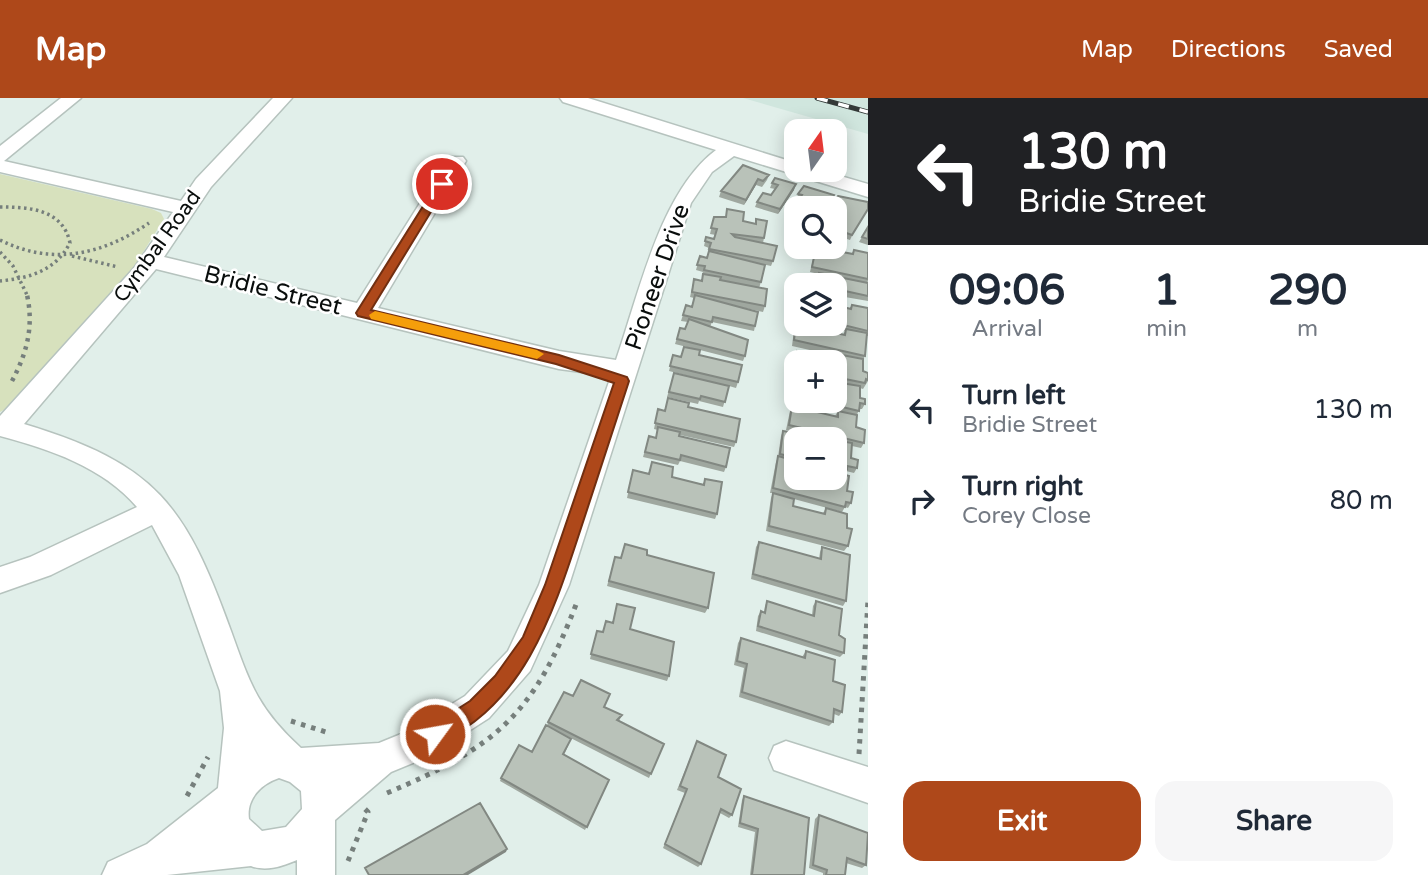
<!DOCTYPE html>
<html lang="en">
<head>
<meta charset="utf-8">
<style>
	:root { --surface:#fff; --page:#f6f6f7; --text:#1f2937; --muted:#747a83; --accent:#ae481a }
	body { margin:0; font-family:"Varela Round",sans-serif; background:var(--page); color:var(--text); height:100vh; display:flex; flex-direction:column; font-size:26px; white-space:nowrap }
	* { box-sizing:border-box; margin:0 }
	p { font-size:23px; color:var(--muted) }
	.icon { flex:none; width:38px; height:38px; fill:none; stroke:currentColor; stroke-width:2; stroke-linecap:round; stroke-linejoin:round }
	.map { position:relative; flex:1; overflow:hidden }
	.panel { display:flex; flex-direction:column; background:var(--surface); width:560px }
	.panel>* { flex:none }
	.guide { background:#202124; color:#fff; overflow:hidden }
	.needle { width:46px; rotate:14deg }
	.buttons { position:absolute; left:784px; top:21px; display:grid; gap:14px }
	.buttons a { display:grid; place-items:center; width:63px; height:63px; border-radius:14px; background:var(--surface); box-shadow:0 4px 18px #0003; font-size:35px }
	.pin { position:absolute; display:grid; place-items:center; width:60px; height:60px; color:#fff; margin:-30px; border:4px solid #fff; border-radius:50%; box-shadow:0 2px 7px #0007 }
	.me { position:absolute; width:77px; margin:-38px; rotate:58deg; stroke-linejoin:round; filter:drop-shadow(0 0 5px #0008) }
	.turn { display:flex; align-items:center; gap:24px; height:147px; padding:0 35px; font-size:32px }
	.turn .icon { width:91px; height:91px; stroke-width:2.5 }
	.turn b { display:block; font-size:49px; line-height:60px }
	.eta { display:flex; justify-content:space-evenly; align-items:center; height:119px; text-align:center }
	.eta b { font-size:42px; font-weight:800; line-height:49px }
	.button { display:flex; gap:14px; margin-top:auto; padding:14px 35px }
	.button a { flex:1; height:80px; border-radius:21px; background:var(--accent); color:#fff; font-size:28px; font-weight:800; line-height:80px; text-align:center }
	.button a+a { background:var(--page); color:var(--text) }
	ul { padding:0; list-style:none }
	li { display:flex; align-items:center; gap:21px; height:91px; padding:0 35px }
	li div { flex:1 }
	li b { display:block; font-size:26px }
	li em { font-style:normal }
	header { display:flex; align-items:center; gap:42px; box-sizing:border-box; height:98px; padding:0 35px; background:var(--accent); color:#fff }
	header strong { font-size:33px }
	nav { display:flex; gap:38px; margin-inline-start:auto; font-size:24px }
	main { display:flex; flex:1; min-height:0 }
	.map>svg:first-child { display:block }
	.built { fill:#d0e6de }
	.green { fill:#d7e1bd }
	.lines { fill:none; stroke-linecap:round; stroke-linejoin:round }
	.minor-casing { stroke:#b6c3be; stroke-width:3 }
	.path-far2 { stroke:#767f7c; stroke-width:3.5; stroke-dasharray:2.5 3.5; stroke-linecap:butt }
	.path-far1 { stroke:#767f7c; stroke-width:4.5; stroke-dasharray:3.5 5; stroke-linecap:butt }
	.path { stroke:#767f7c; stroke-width:5; stroke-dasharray:4.5 6; stroke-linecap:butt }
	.minor { fill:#fff; fill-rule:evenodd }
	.rail-casing { stroke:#333937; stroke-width:5 }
	.rail { stroke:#fff; stroke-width:3.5; stroke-dasharray:11; stroke-linecap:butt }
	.wall { fill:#9fa79f }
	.shaded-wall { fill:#828882 }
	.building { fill:#b9c2b9; stroke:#828882; stroke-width:2 }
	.route { fill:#ae481a; stroke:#712f11; stroke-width:2 }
	.slow { fill:#f59e0b }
	.labels { text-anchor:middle; stroke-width:5; stroke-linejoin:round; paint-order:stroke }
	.far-street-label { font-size:21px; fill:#090d0c; stroke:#fff }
	.street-label { font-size:24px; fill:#090d0c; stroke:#fff }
</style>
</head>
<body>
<header>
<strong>Map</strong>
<nav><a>Map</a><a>Directions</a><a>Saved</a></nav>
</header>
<main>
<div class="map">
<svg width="868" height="777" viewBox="0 0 868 777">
	<rect width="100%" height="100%" fill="#e1efea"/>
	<path class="built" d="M743,0H868V36Z"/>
	<path class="green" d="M0,76L152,111L161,115L164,121L130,175L15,306L0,314Z"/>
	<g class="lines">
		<g class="minor-casing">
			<path id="minor" d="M61,0H81L4,63L181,103L196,81L273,0H292L211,89L164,159L357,205L449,59H463L466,63L378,210L559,253L616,262C639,196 660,94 716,52L563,4L560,0H588L796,65V72H820L868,86V99L734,58L712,74L691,105L569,487L530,573L489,620L430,658L391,674L335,722V777H297V762C283,768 266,774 251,768L167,777H102L108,764L147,746L218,690L224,630L220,593L179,477L152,427L51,477L0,495V469L30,459L137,409C103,369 49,351 0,338V318L134,170L173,114L0,74V48ZM156,171L559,271L611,278L539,487L508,553L465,598L406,634L379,645L301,650C258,611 250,586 231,533C185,406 156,366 24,326ZM279,680L290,684L301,693L302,711L286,729L262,733L249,721C246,701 261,686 279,680Z
				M786,643L868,669V705L774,672L769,660L774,648Z"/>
		</g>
		<path class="path-far2" d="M0,109C29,109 63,111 70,145C55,173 30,180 0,183
			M0,142C52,168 102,157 149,125
			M0,154L13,168L28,199
			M72,158L118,169"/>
		<path class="path-far1" d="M12,283C27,255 34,228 27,197"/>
		<path class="path" d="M291,623L329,635
			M859,656L868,502
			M387,695C496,649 534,617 577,504
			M187,698L208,659
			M348,763L368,714L364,710"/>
		<use href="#minor" class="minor"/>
		<g class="rail-casing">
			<path id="rail" d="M817,0L868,14"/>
		</g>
		<use href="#rail" class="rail"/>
	</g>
	<path class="wall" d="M769,77L767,82L762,89L756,87L744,107L719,99L721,93Z
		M772,85L794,92L778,116L755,109L757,104L771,97L775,91L770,90Z
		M798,96L834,97L832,102L796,110V125L787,122L789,117L799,102L797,101Z
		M868,104L850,142L835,137V110H831L832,107Z
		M714,119L755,126L756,121L764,140L763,145L773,163L771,168L757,165L761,184L759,190L765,208L763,214L736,208L755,228L754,233L712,224L710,229L745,258L743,263L700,252L699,257L738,284L736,290L729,288L723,309L699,303L698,306L667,299L674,275L728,288L669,273L673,257L681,259L695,251L675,246L680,230L685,231L688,224L681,223L686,207L692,209L694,200L690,199L694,181L701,183L702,181L703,174L696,172L700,158L707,160L708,156L709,150L704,148L706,139L714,141L716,137L710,136Z
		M868,129V147L859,144Z
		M816,149L852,156L854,152L868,155V183L867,185H868V203L845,199L842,207L835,205V187H816L819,176L810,174Z
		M852,207L868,210V238H866L863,273L868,275V283L863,291L860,290V300L865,306L862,311H859L857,317L856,329L864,345L861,350L852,348L851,360L857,370L854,375L846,373L844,377L835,374V341H796V380L847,393L851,405L848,410L845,409L842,414L794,401L793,408L823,415L826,410L847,430L848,448L844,453L766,433L771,400L773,395H770L776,364L778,359L781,338L783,333L809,338L786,332L790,313L792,308L835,318L838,313L790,302L793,282L795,276L796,277V303H835V264H796V276L793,275L795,259L797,253L840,262L841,259L792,248L794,232L796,226L843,237L845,233L809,226H835L850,210Z
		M688,309L736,344L734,349L680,337L679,338L726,369L724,374L680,363L678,367L643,359L649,338L656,340L658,332L654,331L658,311L664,313Z
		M633,372L703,386L705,381L717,416L715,421L627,400Z
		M759,444L819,461L820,454L822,449L846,503L843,508L751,481L756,449Z
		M647,457L708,510L705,515L607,488L615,459L621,460Z
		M767,503L812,517L813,508L816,503L839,537L844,555L840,559L756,533L758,518L761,513L764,515L765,508Z
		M630,531L669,578L667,583L590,561L597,533L603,534Z
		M741,540L802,559L806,553L833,583L842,614L839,618L834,616L833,624L829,628L739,599L744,570L734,567L738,545Z
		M610,596L604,609L622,617L619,623L664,646L649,680L551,630L571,641L564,657L609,682L585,732L500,683L501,680L532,654L547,628L548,624L573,598Z
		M697,643L718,679L732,717L729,720L720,715L701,766L698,769L663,750L685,695L677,692Z
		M744,698L804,777H750L755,734L738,729L742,702Z
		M819,717L866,767L862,770L846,765L845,777H823V775L809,770L815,721Z"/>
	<path class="shaded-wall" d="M758,81L756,87L744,107L746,102Z
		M796,86L794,92L778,116L780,111Z
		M507,751L506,754L468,777H463Z"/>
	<path class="building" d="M743,67L769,77L763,83L758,81L746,102L721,93Z
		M775,80L796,86L780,111L757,104L763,95L771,97L778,87L772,85Z
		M804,88L834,97L826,110H796V119L789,117L802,97L798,96Z
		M838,98L868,104V111L852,137L835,131V112L837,109L832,107Z
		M727,111L744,114L743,123L756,126V121L767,123L764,140L732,136L735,139L777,148L773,163L709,151L711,145L705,143L706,139L714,141L717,131L711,130L714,119H726Z
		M868,129V141L862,139Z
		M816,149L853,156L854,152L868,155V181L812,169Z
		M709,153L765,167L761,184L704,172L705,168L697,167L700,158L707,160Z
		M819,175L868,185V198L845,193L844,201L835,199V187H817Z
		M703,176L721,179L720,182L767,191L765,208L692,194L694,181L702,183Z
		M695,197L758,214L755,228L713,219L712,224L683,217L686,207L692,209Z
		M835,207L851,211L852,207L868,210V233L835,225Z
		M689,221L748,242L745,258L677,241L680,230L685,231Z
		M796,226L845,237L846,231L867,235L865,258L794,242Z
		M684,249L700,252L699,257L742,267L738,284L670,268L673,257L681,259Z
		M797,253L842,263V257L863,261V273L868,275V282L866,281L865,285L835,279V264H796V270H795Z
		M674,275L729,288L725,304L701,298L700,301L669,294Z
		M795,276L796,277V298L792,297Z
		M835,284L860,288V300L865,301V306L860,305L859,313L817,303H835Z
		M668,300L689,305L688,309L740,321L736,344L655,325L658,311L665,313Z
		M792,308L838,319V313L857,317L856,329L865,332L864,345L789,327Z
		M658,329L680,334L679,338L730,350L726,369L681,357L680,362L645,354L649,338L656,340Z
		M783,333L829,341H796V360L780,356Z
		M835,342L852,345L851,360L858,362L857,370L847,368V371L835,369Z
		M778,358L796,363V380H835V374L849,378L847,393L853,394L851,405L846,404L845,409L773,390Z
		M652,364L673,369L672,379L704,387L705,381L722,384L717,416L628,394L633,372L649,376Z
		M773,395L794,401L793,408L825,416L826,410L847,416V430L852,431L848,448L769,428Z
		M759,444L821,461L822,449L850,457L846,503L753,476Z
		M625,446L647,452V457L714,475L708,510L609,483L615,459L621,460Z
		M767,503L814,518L816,503L842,511L839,537L845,541L844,555L758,528L761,513L765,515Z
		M617,506L635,510L630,531L674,544L669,578L591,556L597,533L603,534L606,523L613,525Z
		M741,540L805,560L806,553L835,562L833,583L845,587L842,614L834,611L833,624L742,594L747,566L737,563Z
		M581,582L610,596L604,609L622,617L617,622L664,646L651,676L548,624L564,594L573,598Z
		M546,627L571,641L563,656L609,682L587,729L501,680L519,647L532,654Z
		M697,643L726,657L718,679L741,691L732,717L721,711L701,766L665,746L687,691L680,688Z
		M744,698L809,720L804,777H752L758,731L740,725Z
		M480,705L507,751L463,777H369L365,770Z
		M819,717L868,735L866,767L847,760L845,777H826L827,772L813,767Z"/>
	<path class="route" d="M442,83L448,86L371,212L559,257L627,279L629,283C614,329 599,375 584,421C556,506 527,609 435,646L428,643L425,636L428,630L470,603L495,578L523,539L545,487L614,285L556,266L358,218L356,215L437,86Z"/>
	<path class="slow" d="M375,213L537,252L544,256L537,261L371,221L369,217Z"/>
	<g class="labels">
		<g class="far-street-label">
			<text transform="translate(157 148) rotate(-54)" y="7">Cymbal Road</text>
		</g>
		<g class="street-label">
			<text transform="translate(657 179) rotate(-71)" y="8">Pioneer Drive</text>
			<text transform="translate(273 192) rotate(14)" y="8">Bridie Street</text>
		</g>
	</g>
</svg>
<div class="buttons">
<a><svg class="needle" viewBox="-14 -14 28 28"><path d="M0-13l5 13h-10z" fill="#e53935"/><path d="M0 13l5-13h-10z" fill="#747a83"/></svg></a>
<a><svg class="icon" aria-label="search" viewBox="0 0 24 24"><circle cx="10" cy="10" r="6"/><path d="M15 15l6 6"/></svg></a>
<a><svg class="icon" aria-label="layers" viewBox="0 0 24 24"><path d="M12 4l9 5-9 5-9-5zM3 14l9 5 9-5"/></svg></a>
<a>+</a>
<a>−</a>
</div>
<div class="pin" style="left:442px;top:86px;background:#d93025"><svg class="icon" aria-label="arrive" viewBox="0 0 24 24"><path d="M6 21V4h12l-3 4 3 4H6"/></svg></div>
<svg class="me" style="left:435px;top:636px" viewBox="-20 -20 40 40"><circle r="17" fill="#ae481a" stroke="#fff" stroke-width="3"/><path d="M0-11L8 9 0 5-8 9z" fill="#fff"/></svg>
</div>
<section class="panel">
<div class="guide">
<div class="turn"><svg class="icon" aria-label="left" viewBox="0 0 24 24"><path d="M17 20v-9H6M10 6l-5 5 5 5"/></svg><div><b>130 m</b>Bridie Street</div></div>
</div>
<div class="eta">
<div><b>09:06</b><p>Arrival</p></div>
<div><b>1</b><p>min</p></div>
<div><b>290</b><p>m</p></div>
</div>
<ul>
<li><svg class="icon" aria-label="left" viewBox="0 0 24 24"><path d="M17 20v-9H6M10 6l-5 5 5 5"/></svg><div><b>Turn left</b><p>Bridie Street</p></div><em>130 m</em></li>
<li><svg class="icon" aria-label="right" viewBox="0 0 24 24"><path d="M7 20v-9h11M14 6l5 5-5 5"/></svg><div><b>Turn right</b><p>Corey Close</p></div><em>80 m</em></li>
</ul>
<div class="button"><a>Exit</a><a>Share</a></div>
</section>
</main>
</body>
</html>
